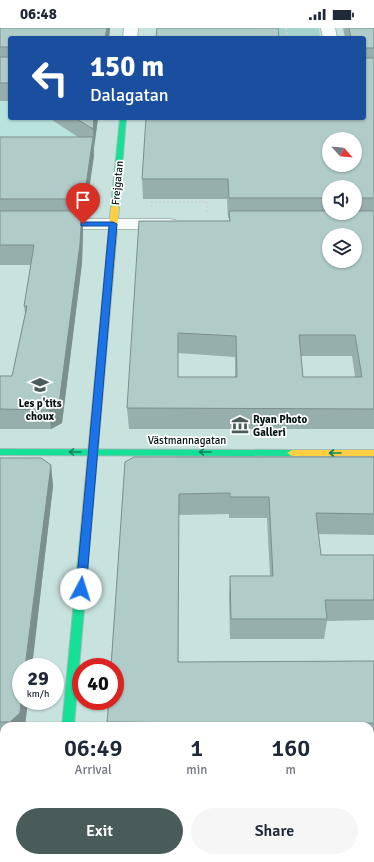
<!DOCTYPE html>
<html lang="en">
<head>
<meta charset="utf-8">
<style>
	:root { --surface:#fff; --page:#f6f6f7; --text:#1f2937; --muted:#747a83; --accent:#495c59 }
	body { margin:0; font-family:Signika,sans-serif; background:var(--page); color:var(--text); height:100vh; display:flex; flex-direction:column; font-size:15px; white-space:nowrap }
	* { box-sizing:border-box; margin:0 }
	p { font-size:13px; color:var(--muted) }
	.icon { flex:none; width:22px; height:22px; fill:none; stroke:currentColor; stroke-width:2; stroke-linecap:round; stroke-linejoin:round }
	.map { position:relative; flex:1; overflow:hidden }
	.drawer { position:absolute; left:0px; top:694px; width:374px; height:140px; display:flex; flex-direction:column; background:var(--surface); border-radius:12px 12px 0 0; box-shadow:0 1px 3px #0004 }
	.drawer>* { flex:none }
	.banner { position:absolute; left:8px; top:8px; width:358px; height:84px; border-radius:4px; box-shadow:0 1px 3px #0004; background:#1a4fa0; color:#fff; overflow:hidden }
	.needle { width:26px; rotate:117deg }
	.controls { position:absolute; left:322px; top:104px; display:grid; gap:8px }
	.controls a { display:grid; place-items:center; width:40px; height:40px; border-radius:50%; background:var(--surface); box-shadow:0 1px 3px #0004; font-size:20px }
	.speed { position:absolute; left:12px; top:630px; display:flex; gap:8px; font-size:20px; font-weight:700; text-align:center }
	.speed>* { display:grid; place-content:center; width:52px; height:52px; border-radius:50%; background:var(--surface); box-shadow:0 1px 3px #0004; line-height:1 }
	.speed small { font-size:10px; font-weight:400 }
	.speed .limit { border:6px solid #d22; background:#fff; color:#111 }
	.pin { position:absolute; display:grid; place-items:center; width:34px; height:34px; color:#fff; margin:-41px -17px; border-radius:50% 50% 50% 0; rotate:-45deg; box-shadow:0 0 4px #0007 }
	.pin .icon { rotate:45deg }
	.me { position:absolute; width:44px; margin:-22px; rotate:5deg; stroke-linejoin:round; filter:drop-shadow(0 0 3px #0008) }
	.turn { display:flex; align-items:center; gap:14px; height:84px; padding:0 16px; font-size:18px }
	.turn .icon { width:52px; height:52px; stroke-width:2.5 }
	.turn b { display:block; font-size:28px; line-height:34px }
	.eta { display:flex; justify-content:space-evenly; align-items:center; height:68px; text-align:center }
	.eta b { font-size:24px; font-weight:600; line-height:28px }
	.action { display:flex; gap:8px; margin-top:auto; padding:8px 16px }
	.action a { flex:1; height:46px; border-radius:24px; background:var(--accent); color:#fff; font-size:16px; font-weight:600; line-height:46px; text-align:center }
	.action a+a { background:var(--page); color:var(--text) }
	.status { display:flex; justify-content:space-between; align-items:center; height:28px; padding:0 20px; background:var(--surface); direction:ltr }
	.status svg { height:11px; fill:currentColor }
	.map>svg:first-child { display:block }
	.built { fill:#b9e3dd }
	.green { fill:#a4d2cc }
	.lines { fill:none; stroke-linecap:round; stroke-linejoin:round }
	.street-casing { stroke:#a6bab8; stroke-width:2 }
	.fast-casing { stroke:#a6bab8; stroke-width:2 }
	.slow-casing { stroke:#a6bab8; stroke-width:2 }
	.path { stroke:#cdd4d4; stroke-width:2; stroke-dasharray:2 2; stroke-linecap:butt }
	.street { fill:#f7fbfa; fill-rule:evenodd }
	.fast { fill:#16e098; fill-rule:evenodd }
	.slow { fill:#ffcf43; fill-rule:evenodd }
	.wall { fill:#97afac; fill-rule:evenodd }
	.shaded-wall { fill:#7b8f8c }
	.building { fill:#b0ccc8; stroke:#7b8f8c; fill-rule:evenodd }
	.oneway { stroke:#0e845c }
	.route { fill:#1a73e8; stroke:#114b97 }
	.labels { text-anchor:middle; stroke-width:3.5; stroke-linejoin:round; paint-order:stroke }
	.street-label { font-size:11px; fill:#041412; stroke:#fff }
	.poi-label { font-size:11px; font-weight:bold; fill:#041412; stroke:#fff }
</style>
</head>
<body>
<div class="status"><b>06:48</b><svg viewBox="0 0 49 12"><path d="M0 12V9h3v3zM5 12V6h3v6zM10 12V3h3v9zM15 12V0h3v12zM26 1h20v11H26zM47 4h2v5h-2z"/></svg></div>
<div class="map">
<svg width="374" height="834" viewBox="0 0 374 834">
	<rect width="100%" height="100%" fill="#c8e2de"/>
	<path class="built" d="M0,54H10V90H99L92,143H59L0,127Z"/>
	<path class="green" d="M180,0H319L320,10H276Z"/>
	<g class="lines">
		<g class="street-casing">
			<path id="street" d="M124,0H138L137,10H123Z
				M321,0H335L337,10H323Z
				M0,191H169L175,192L178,196L175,200L169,201H0Z
				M0,735H4V761H0Z
				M370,740H374V766H370Z
				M40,830H70V834H40Z"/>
		</g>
		<g class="fast-casing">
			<path id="fast" d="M120,90H126L119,179L115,181L111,179Z
				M0,421L292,422L297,425L292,428L0,427Z
				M86,496L89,497L91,500L74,698H62L81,500L83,497Z"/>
		</g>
		<g class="slow-casing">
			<path id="slow" d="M115,177L119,179L91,500L89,503H83L81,500L111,179Z
				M292,422H374V428H292L287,425Z"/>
		</g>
		<path class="path" d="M286,0L287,10
			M151,179L152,174H207V186"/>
		<use href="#street" class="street"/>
		<use href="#fast" class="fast"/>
		<use href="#slow" class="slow"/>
	</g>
	<path class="wall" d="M0,0H110L109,10H10V73H0Z
		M343,0H374V401H129L127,380L229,193V190H228L227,171H143L142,151L364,90V10H345ZM329,159H355V185H329ZM178,325L235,329V349H178ZM301,328H352L355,349H303Z
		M49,90H98L94,119V127L85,190H82L83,202L82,235L62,395L51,401H0V348H12L25,286L24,278L31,237H0V109H78Z
		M374,429V507L318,506L321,527H374V592L327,593L324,611H230L229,568L230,548H270L267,490H229V486L179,487L178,634L374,633V714H370V698H108L107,694L125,434Z
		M0,430L51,437L53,458L25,698H4V713H0Z"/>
	<path class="shaded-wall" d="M107,0H110L109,10H105Z
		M94,90H98L94,120L93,101Z
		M93,109L94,127L85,190L84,171Z
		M82,183L83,202L82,235L62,395L51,401L49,382Z
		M51,437L53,458L32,639H25Z
		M179,466V487L178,654V634Z
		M21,673H28L25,698H11L10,694Z
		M4,830H11V834H3Z"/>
	<path class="building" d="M0,0H107L105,10H10V55H0V29H9V19H0Z
		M157,0H278L279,10H156Z
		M349,0H374V20H365V30H374V170H355V159H329V170H229L228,151H142L146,90H364V10H351ZM329,111H355V137H329Z
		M75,90H94L93,101Z
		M0,109H93L84,171H0Z
		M0,183H82L80,216L59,376L49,382L0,381V348H12L27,278H24L34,217H0Z
		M229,183H329V185H355V183H374V381L127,380L139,193H230ZM329,207H355V233H329ZM178,305L236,308L237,349H178ZM299,307H355L362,349H303Z
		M134,429H374V486L316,485L321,527H374V572H325L327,591H231L230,548H273L269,469H230V465L179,466L178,634L374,633V695L338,696L107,694L109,673H115V639H111L125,434Z
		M0,430H41L51,437L25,639H21V673L20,685L10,694H0Z
		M0,777H1L4,780V829L3,834H0Z
		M370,778H374V834H97V830H370Z"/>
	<defs><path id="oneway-shaft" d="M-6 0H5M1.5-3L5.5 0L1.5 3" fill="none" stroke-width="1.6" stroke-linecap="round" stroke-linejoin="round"/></defs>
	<g class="oneway">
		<use href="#oneway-shaft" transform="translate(75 424) rotate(180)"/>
		<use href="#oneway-shaft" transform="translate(205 424) rotate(-180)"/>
		<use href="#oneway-shaft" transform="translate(335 425) rotate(-180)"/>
	</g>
	<path class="route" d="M81,194H113L117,196L86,561L84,564L81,565L77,564L76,561L109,198H81Z"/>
	<defs>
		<g id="school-bare" transform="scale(1.38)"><path d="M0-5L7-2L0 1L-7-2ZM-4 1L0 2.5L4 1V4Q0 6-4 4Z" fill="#495c59" stroke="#fff" stroke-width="2.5" paint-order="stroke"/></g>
		<g id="museum-bare" transform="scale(1.38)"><path d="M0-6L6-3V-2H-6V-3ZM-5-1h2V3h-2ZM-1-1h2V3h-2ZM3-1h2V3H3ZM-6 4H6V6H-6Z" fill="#495c59" stroke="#fff" stroke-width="2.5" paint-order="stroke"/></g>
	</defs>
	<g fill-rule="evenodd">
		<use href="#school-bare" x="40" y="357"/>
		<use href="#museum-bare" x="240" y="397"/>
	</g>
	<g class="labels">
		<g class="street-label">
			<text transform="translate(117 155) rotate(-85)" y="4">Frejgatan</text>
			<text x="187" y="416">Västmannagatan</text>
		</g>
		<g class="poi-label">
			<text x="40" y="379">Les p'tits<tspan x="40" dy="13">choux</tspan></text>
			<text x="253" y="395" text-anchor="start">Ryan Photo<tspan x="253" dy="13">Galleri</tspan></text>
		</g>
	</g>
</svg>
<div class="controls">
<a><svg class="needle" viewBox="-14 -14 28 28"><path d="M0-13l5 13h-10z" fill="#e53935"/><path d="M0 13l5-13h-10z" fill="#747a83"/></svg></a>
<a><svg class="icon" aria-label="sound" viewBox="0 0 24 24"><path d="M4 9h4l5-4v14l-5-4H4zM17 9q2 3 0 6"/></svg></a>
<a><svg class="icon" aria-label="layers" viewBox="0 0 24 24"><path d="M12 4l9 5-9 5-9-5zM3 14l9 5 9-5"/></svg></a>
</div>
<div class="speed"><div>29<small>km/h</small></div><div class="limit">40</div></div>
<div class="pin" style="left:83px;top:196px;background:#d93025"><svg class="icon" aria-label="arrive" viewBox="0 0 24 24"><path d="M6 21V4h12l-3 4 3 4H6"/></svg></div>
<svg class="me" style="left:81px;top:561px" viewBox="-20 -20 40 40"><circle r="19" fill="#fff"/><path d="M0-13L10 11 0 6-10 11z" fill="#1a73e8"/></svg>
<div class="banner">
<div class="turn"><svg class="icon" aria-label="left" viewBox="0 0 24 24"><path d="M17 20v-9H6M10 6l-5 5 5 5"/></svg><div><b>150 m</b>Dalagatan</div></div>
</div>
<section class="drawer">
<div class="eta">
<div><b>06:49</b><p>Arrival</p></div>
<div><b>1</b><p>min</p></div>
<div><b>160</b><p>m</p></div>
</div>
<div class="action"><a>Exit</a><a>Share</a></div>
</section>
</div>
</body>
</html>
